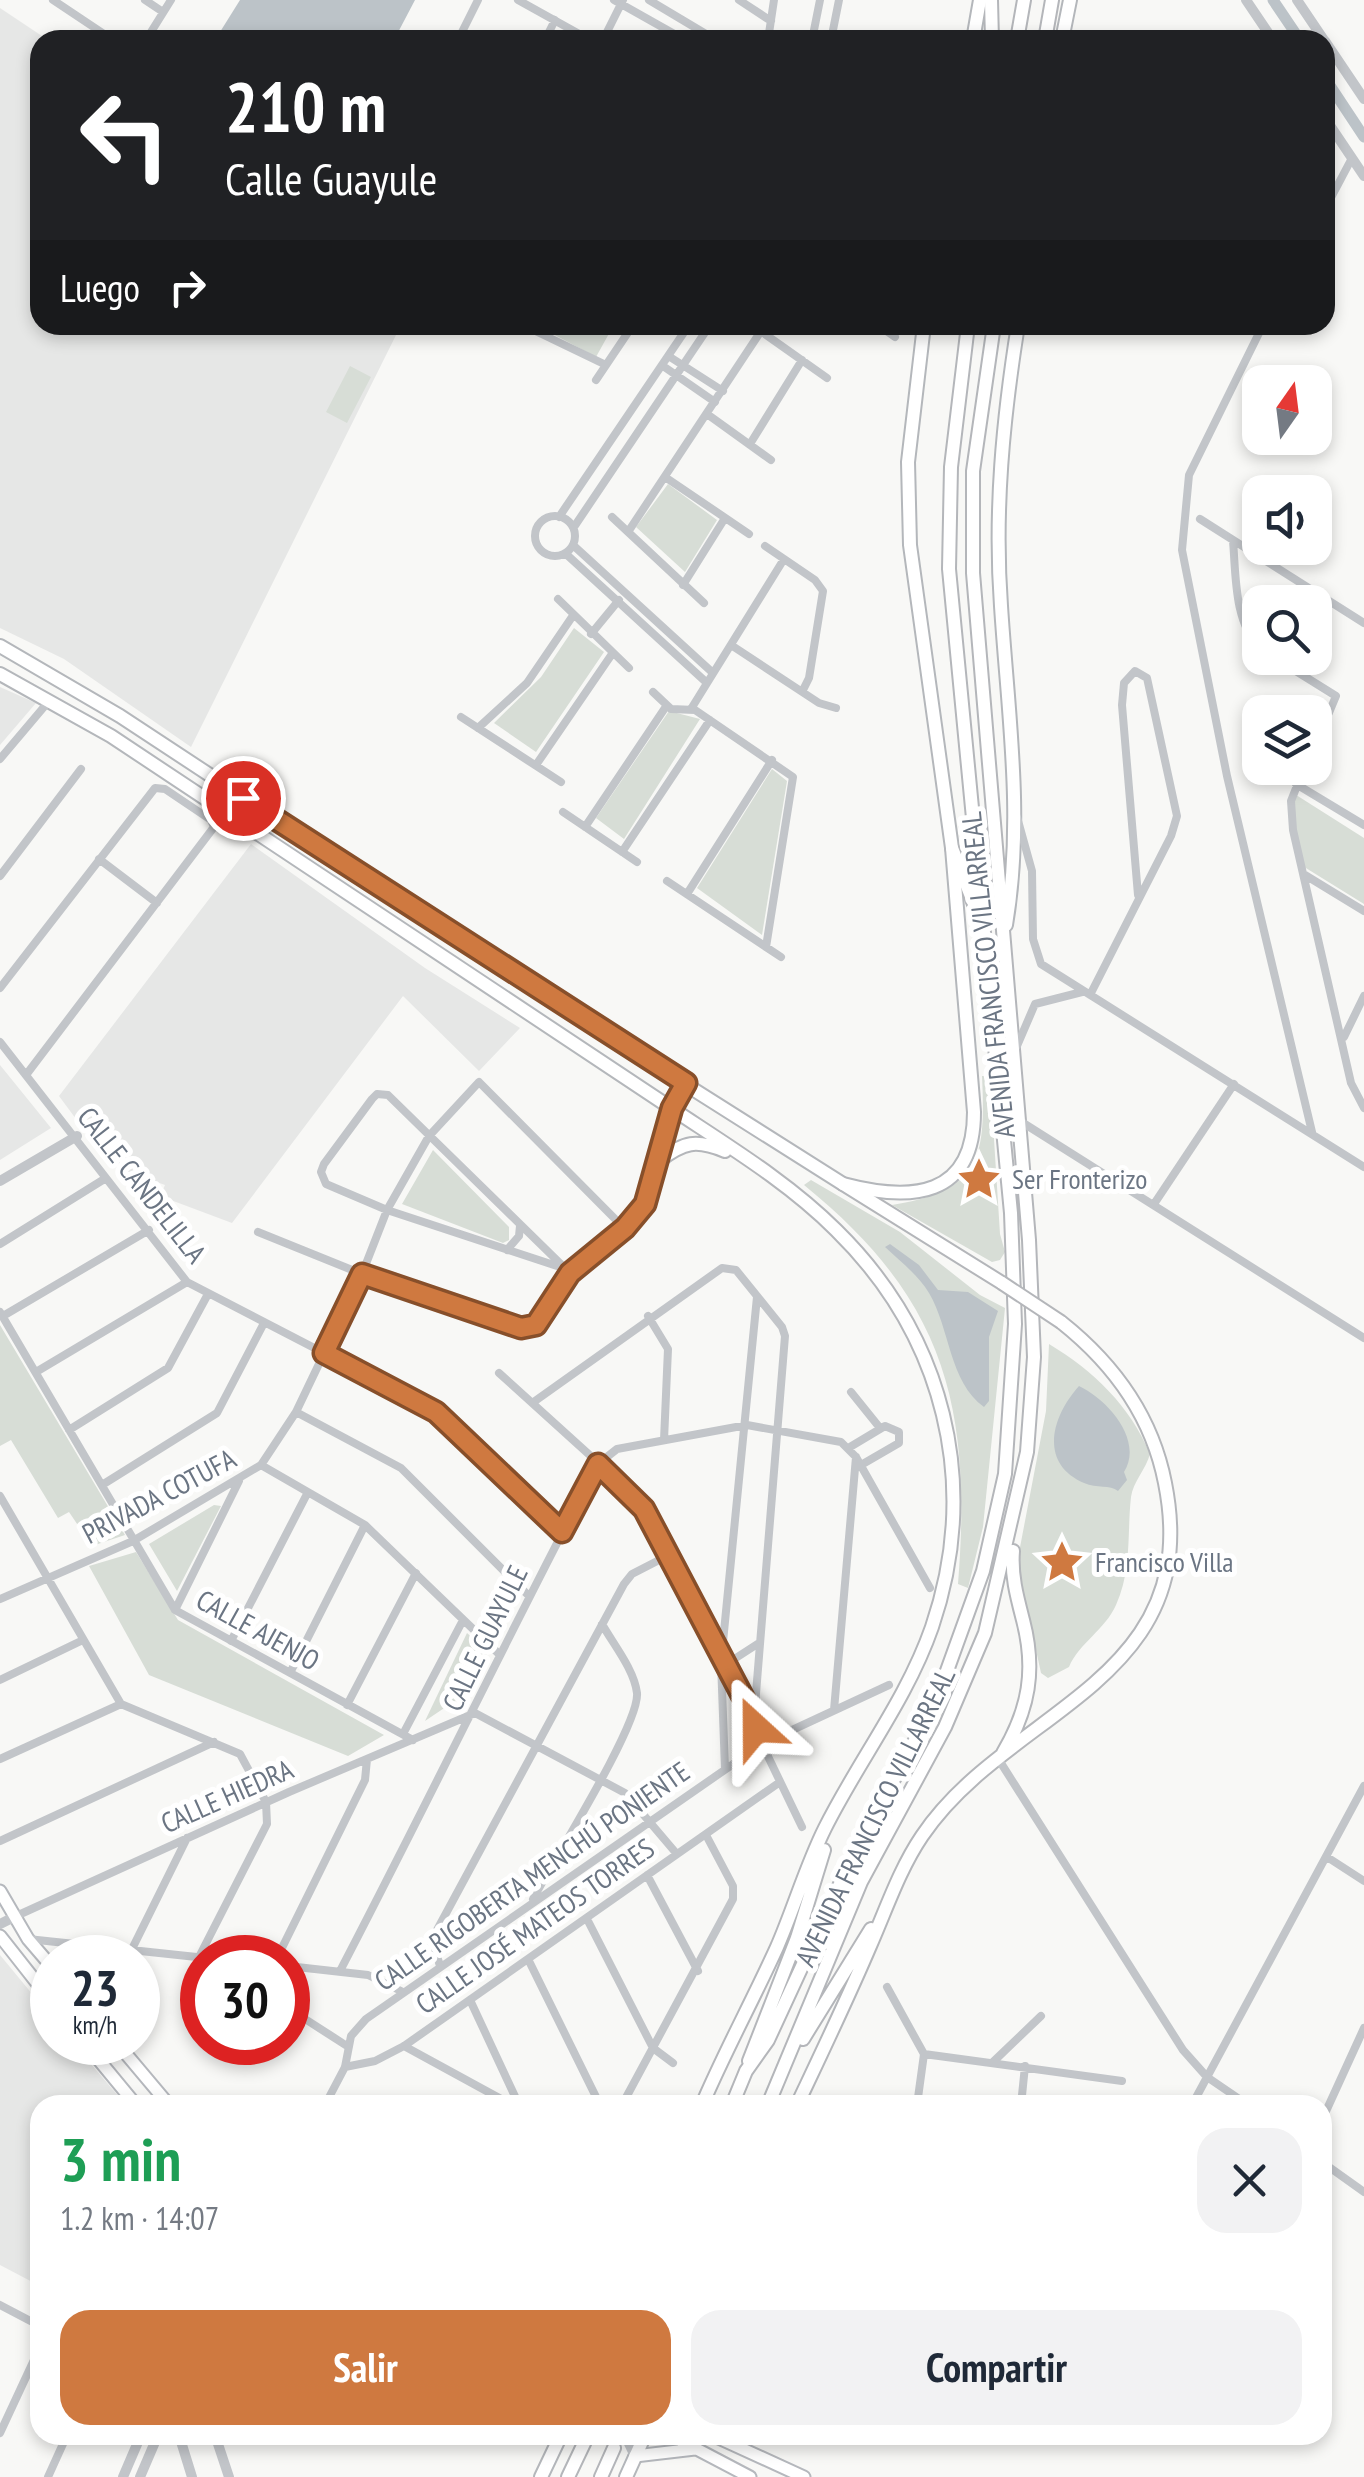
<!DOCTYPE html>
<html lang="es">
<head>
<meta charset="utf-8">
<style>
	:root { --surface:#fff; --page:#f2f2f3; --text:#1f2937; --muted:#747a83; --accent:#cf7940 }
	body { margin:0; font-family:"PT Sans Narrow",sans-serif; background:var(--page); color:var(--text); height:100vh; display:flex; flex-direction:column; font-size:38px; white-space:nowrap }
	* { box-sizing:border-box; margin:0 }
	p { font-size:32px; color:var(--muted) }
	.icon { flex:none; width:55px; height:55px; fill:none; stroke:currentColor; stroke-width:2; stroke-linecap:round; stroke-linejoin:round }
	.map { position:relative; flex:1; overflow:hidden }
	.sheet { position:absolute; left:30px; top:2095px; width:1302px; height:350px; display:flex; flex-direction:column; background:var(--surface); border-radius:30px; box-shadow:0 5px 15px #0003 }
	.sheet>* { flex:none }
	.hud { position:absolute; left:30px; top:30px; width:1305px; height:305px; border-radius:30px; box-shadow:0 5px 15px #0003; background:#202124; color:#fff; overflow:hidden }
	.needle { width:65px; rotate:14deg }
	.controls { position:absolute; left:1242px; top:365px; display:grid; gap:20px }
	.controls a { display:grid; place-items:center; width:90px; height:90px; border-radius:20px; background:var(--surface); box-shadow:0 5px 15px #0003; font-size:50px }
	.speed { position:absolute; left:30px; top:1935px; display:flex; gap:20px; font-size:50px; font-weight:700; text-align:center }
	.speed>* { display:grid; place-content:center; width:130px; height:130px; border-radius:50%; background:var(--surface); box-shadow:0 5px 15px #0003; line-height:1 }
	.speed small { font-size:25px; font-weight:400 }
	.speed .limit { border:15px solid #d22; background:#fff; color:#111 }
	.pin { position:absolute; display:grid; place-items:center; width:85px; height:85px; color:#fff; margin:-42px; border:5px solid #fff; border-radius:50%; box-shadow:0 2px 10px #0007 }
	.me { position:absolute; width:110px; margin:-55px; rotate:336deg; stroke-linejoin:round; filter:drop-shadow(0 0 8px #0008) }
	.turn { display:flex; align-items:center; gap:35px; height:210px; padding:0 30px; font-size:45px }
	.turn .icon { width:130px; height:130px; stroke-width:2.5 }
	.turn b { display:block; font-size:70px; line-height:85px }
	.then { display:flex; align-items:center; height:95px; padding:0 30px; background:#0003; gap:20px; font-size:38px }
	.round { display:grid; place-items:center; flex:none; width:105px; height:105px; border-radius:30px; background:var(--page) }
	.summary { display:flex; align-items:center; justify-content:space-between; height:170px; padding:0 30px }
	h1 { font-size:60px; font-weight:800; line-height:75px; color:#1e9e55 }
	.cta { display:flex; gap:20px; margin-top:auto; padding:20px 30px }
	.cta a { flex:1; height:115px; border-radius:30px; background:var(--accent); color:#fff; font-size:40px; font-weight:800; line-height:115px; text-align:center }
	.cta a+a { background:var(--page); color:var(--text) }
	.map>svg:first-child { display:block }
	.built { fill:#e6e7e6 }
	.green { fill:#d7ddd6 }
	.water { fill:#bcc3c8 }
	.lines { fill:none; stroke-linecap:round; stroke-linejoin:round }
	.canal { stroke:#bcc3c8; stroke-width:11 }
	.secondary-casing { stroke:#b5b8bd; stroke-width:15 }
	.primary-casing { stroke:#b4b7bb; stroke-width:16 }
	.trunk-casing { stroke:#b4b6ba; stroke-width:16 }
	.minor { stroke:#c2c5c9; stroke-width:8 }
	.tertiary { stroke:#c2c5c9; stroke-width:10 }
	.secondary { stroke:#fff; stroke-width:11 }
	.primary { stroke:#fff; stroke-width:12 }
	.trunk { stroke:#fff; stroke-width:12 }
	.trunk-bridge-casing { stroke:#b4b6ba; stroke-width:16; stroke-linecap:butt }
	.trunk-bridge { stroke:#fff; stroke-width:12 }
	.route-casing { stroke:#874f2a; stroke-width:25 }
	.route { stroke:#cf7940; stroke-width:18 }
	.labels { text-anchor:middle; stroke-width:10; stroke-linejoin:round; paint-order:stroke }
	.street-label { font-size:28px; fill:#6b7583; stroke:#fff }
	.poi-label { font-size:28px; fill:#6b7583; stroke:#fff; text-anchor:start }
</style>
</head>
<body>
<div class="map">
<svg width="1364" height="2477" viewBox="0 0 1364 2477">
	<rect width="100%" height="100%" fill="#f8f8f6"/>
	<path class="built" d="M0,8L48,40H40V325H401L191,747L64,659L0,628Z
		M0,687L36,703L0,745Z
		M251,844L425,968L520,1028L479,1071L403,996L232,1223L160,1196L165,1185L110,1165L59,1096Z
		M0,1065L51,1128L0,1160Z
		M0,1955L52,2018V2042L73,2043L126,2105H40V2286L0,2265Z"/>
	<path class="green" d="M536,325H601L611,330L596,357Z
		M350,366L371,377L347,423L326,412Z
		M668,484L717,520L685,572L636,527Z
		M574,628L604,652L536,752L494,723L541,677Z
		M669,711L700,719L624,839L596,818Z
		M772,769L787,781L762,935L697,888Z
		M1293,793L1364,838V904L1301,865L1288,807Z
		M982,1076H990L1000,1234L1005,1252L1000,1260L992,1262L892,1205C980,1191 986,1159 982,1076Z
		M433,1150L509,1227V1240L503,1243L402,1204Z
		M811,1180L900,1232L980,1295L1005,1308L983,1527L968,1588L958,1584C972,1407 946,1300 804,1185Z
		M0,1325L125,1535L92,1546L69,1512L58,1518L11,1440L0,1446Z
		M1049,1344C1094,1371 1130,1406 1150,1454C1146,1469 1133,1482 1131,1497C1127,1533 1132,1570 1116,1605C1105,1630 1079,1643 1069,1667L1048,1678L1041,1673L1017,1563L1046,1411Z
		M214,1505L221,1506L177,1591L149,1544Z
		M136,1552L178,1620L384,1735L348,1756L149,1675L89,1566Z
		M467,1633L488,1652L468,1692L425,1721Z"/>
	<path class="water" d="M240,0H415L394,40H215Z
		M890,1244L919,1265L938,1290L968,1292L998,1311L989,1337V1401L984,1407C949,1382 950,1328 929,1293C919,1276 899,1260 885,1247Z
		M1079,1386C1107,1399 1144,1440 1124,1472L1127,1480L1118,1491C1110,1484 1097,1489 1084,1483C1038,1463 1052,1416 1079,1386Z"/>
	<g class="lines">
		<path class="canal" d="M1273,0L1300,40
			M1325,78L1364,137"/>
		<g class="secondary-casing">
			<path id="secondary" d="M0,1891L28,1939L52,1967
				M0,1936L52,2002
				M84,2042L136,2105
				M116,2042L169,2105
				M670,2435L750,2477
				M712,2435L804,2477
				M635,2456L695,2449"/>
		</g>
		<g class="primary-casing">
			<path id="primary" d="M973,40L980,0
				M1062,40L1070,0
				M0,646L120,716L541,993L843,1184C911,1202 974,1198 974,1112L952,848L910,545L908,462L924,325
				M0,674L111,736L671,1108
				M1006,925C1024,818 1008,714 1001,606C994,511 1003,419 1018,325
				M541,2477L561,2435
				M626,2477L645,2435"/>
		</g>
		<g class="trunk-casing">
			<path id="trunk" d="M991,0L992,40
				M1017,40L1024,0
				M1045,40L1052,0
				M1061,40L1062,37
				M952,848L974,904
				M671,1108C728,1146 788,1182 836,1230C944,1336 981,1483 932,1627C907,1699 859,1760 825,1828C806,1866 794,1908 777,1947C753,2000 725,2051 702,2105
				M660,1160C684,1142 696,1139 725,1151
				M843,1184L1002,1283
				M1003,1753C1029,1709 1036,1670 1023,1620C1017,1597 1011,1575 1013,1551
				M803,2039L871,1929
				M749,2061L797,1938L824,1850
				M732,2105L746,2071L768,2040L859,1843L935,1704L983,1571L1005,1474L1015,1324L1011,1213L949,569L951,467L968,325
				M768,2105L861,1882L945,1727L985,1633L1027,1452L1034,1357L1029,1240L973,573V471L994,325
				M797,2105C822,2052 847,2000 870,1946C886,1910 899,1870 922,1836C1008,1708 1205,1683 1165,1483C1152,1416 1114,1364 1061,1322
				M568,2477L588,2435
				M601,2477L614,2448"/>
		</g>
		<path class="minor" d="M53,0L113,40
			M145,0L163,12
			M518,0L581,35
			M614,0L685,40
			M649,0L716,40
			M739,0L771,21
			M146,40L171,0
			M458,40L478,0
			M545,40L555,20
			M603,40L623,0
			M768,40L774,0
			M812,40L820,0
			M831,40L839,0
			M1325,209L1352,158
			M523,325L606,365
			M878,325L895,337
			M1263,325L1189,475L1182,550L1227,776L1312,1132
			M487,330L489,325
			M762,332L827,378
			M670,357L723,391
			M663,366L715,402
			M596,380L633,325
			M707,414L771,460
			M750,444L802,360
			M665,477L749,534
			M535 536a20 20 0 1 1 40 0a20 20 0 1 1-40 0Z
			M559,517L689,325
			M612,517L704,603
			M1200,519L1364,623
			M574,527L710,325
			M628,532L765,325
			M1233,541C1236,575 1234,623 1260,648
			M574,546L713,673
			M765,546L815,580L823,591L809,678L803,690
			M566,554L707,683
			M683,585L725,518
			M558,599L629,668
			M591,634L619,600
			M731,645L819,703L836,708
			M1275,658L1336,696L1315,746
			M653,692L671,709L695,710L793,777L766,947
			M691,709L784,559
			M461,717L561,782
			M478,728L527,683L572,617
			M0,759L49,701
			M536,765L612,654
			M1304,768L1291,801L1293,830L1351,1083L1364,1108
			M1296,784L1364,825
			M563,812L637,862
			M1017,817L1032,871L1033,939L1041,964L1364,1167
			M585,827L667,705
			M622,852L710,720
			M99,859L157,903
			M1305,875L1364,911
			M0,876L81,769
			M667,881L781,957
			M687,894L772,760
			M0,988L155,788L165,789L211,820L214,827L26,1075
			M1090,995L1171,836L1177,816L1147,678L1135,671L1124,683L1122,705L1138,895
			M1344,1037L1364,996
			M0,1042L187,1282L436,1411L562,1533
			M1017,1046L1035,1004L1082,992
			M1020,1121L1364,1338
			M1154,1204L1234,1084
			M258,1232L362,1274L529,1329C551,1318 555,1291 570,1274C591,1249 627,1236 644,1206C666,1168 664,1122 686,1083
			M0,1244L106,1178
			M507,1250L519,1236L520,1226
			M560,1267L387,1210L326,1184L321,1172L324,1164L372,1099L377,1094L388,1095L570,1273
			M0,1312L175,1610L413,1740
			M3,1316L149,1230
			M648,1316L668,1349L664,1440
			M36,1372L187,1282
			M499,1373L636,1497L752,1714
			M851,1392L880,1428
			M535,1401L722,1268L736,1270L782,1327L785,1336L754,1718L762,1744L802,1827
			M296,1412L401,1468L529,1596
			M69,1430L168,1368L208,1294
			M850,1447L885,1426L899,1432V1443L861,1465
			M261,1465L365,1525L500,1655
			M102,1485L217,1413L264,1323
			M0,1496L121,1704L240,1754L266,1802L267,1824L199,1957
			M0,1599L133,1541L261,1465L296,1412L362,1274L387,1210L429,1136L479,1082L625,1229
			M175,1610L239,1481
			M231,1641L308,1492
			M725,1665L759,1643
			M290,1673L365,1525
			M0,1680L83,1640
			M347,1705L416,1573
			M834,1710L856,1457
			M403,1734L462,1622
			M0,1759L121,1704
			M999,1760L1183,2050L1207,2077L1248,2105
			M725,1769L721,1662L757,1297
			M0,1841L214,1742
			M1327,1857L1364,1881
			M647,1875L698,1971
			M533,1899C552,1863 640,1724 637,1693C634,1669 613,1644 602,1624
			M14,1917L289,1792L475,1713L625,1793L676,1853
			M587,1919L653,2048L673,2063
			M28,1939L206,1958
			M132,1949L187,1838
			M277,1958L365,1780L367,1759
			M529,1961L600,2105
			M288,1966L368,1975L403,1992
			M440,1966L435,1949L437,1930L624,1584L632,1574L667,1556
			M340,1971C428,1802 510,1632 598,1464L617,1449L747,1425L841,1442L856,1457L930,1588
			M887,1987L924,2054L1122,2081
			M470,2000L519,2105
			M302,2017L347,2046
			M404,2046L512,2105
			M993,2062L1041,2016
			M345,2067L375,2061L404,2046L780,1782
			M325,2105L345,2067L351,2036L366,2019L762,1744L889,1685
			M622,2105L733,1899V1886L706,1835
			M917,2105L924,2054
			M1021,2105L1025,2066
			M1192,2105L1364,1786
			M1322,2120L1364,2028
			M1322,2162L1364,2192
			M0,2305L40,2326
			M0,2433L40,2347
			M48,2477L67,2435"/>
		<path class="tertiary" d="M1246,0L1273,40
			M1297,0L1324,40
			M1325,41L1364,99
			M1325,118L1364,176
			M0,1181L77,1136
			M0,1924L14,1917
			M179,2435L192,2477
			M215,2435L229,2477
			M625,2435L635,2456
			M123,2477L141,2435
			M140,2477L158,2435"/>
		<use href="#secondary" class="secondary"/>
		<use href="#primary" class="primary"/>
		<use href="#trunk" class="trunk"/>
		<g class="trunk-bridge-casing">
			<path id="trunk-bridge" d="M1002,1283L1061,1322"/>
		</g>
		<use href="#trunk-bridge" class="trunk-bridge"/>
	</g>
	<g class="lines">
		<g class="route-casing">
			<path id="route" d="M243,798L686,1083L672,1108L645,1204L625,1228L570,1273L536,1325L521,1328L362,1274L324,1353L436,1412L562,1532L598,1464L644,1509L754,1718L756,1728"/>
		</g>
		<use href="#route" class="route"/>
	</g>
	<defs>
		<g id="sight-bare" transform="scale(3.45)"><path d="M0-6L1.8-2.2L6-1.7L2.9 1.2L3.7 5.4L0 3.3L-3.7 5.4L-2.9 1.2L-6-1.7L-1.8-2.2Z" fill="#cf7940" stroke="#fff" stroke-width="2.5" paint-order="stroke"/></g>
	</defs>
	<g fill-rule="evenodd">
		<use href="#sight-bare" x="979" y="1179"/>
		<use href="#sight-bare" x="1062" y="1562"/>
	</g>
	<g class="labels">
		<g class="street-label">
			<text transform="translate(988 975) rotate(-96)" y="10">AVENIDA FRANCISCO VILLARREAL</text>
			<text transform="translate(142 1185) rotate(52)" y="10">CALLE CANDELILLA</text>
			<text transform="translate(159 1496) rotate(-28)" y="10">PRIVADA COTUFA</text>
			<text transform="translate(258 1630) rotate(29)" y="10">CALLE AJENJO</text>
			<text transform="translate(485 1638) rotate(-64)" y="10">CALLE GUAYULE</text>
			<text transform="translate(227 1796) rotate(-24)" y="10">CALLE HIEDRA</text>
			<text transform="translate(875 1817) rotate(-64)" y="10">AVENIDA FRANCISCO VILLARREAL</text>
			<text transform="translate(532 1876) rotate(-35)" y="10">CALLE RIGOBERTA MENCHÚ PONIENTE</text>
			<text transform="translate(535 1926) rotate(-35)" y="10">CALLE JOSÉ MATEOS TORRES</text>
		</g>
		<g class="poi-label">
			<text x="1012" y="1189">Ser Fronterizo</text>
			<text x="1095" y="1572">Francisco Villa</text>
		</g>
	</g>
</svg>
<div class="controls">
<a><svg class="needle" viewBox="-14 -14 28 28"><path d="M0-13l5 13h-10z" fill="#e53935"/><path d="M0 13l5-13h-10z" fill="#747a83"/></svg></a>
<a><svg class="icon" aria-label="sound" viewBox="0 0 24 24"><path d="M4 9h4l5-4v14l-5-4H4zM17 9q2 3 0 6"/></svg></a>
<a><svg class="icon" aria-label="search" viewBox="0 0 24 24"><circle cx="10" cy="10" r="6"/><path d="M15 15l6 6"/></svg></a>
<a><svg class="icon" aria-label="layers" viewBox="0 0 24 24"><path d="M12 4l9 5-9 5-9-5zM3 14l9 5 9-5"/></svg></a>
</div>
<div class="speed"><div>23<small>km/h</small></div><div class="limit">30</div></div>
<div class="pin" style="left:243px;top:798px;background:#d93025"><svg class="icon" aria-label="arrive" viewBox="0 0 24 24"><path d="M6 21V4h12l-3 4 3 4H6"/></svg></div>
<svg class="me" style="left:756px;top:1728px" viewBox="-20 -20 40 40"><path d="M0-17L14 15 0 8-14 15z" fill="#cf7940" stroke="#fff" stroke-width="4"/></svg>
<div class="hud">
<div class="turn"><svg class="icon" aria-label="left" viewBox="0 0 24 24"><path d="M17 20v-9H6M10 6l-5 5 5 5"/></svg><div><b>210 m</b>Calle Guayule</div></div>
<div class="then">Luego<svg class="icon" aria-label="right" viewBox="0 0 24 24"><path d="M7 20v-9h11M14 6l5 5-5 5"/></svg></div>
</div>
<section class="sheet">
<div class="summary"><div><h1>3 min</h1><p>1.2 km · 14:07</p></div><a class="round"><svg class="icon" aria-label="close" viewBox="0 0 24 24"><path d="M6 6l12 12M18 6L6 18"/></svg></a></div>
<div class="cta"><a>Salir</a><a>Compartir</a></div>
</section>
</div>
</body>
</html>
